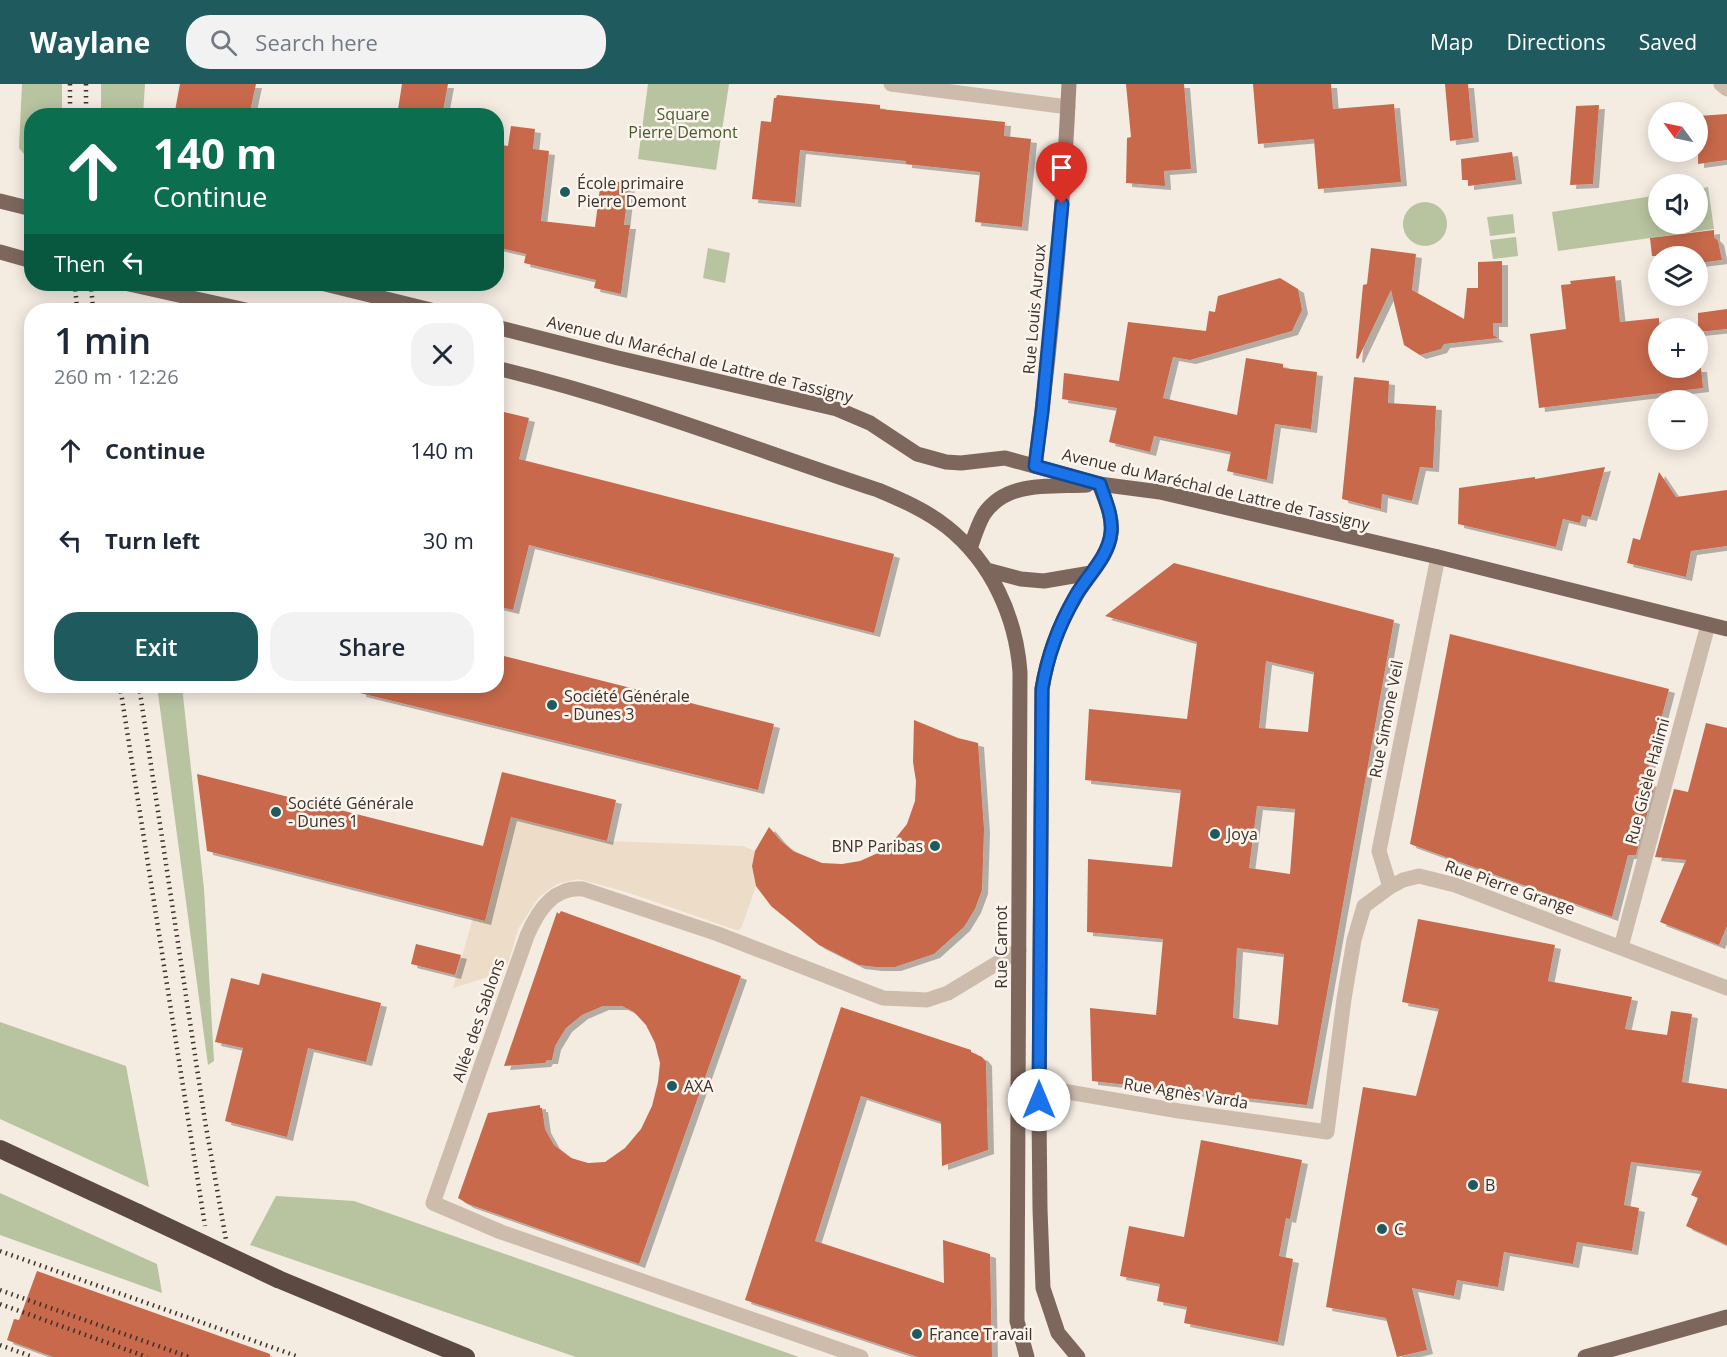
<!DOCTYPE html>
<html lang="en">
<head>
<meta charset="utf-8">
<style>
	:root { --surface:#fff; --page:#f2f2f3; --text:#1f2937; --muted:#747a83; --accent:#1f5a5e }
	body { margin:0; font-family:"Open Sans",sans-serif; background:var(--page); color:var(--text); height:100vh; display:flex; flex-direction:column; font-size:22px; white-space:nowrap }
	* { box-sizing:border-box; margin:0 }
	p { font-size:20px; color:var(--muted) }
	.icon { flex:none; width:33px; height:33px; fill:none; stroke:currentColor; stroke-width:2; stroke-linecap:round; stroke-linejoin:round }
	.map { position:relative; flex:1; overflow:hidden }
	.sheet { position:absolute; left:24px; top:219px; width:480px; height:390px; display:flex; flex-direction:column; background:var(--surface); border-radius:24px; box-shadow:0 3px 15px #0003 }
	.sheet>* { flex:none }
	.banner { position:absolute; left:24px; top:24px; width:480px; height:183px; border-radius:24px; box-shadow:0 3px 15px #0003; background:#0b6e4f; color:#fff; overflow:hidden }
	.needle { width:39px; rotate:303deg }
	.fabs { position:absolute; left:1648px; top:18px; display:grid; gap:12px }
	.fabs a { display:grid; place-items:center; width:60px; height:60px; border-radius:50%; background:var(--surface); box-shadow:0 3px 15px #0003; font-size:30px }
	.pin { position:absolute; display:grid; place-items:center; width:51px; height:51px; color:#fff; margin:-62px -26px; border-radius:50% 50% 50% 0; rotate:-45deg; box-shadow:0 0 6px #0007 }
	.pin .icon { rotate:45deg }
	.me { position:absolute; width:66px; margin:-33px; rotate:0deg; stroke-linejoin:round; filter:drop-shadow(0 0 4px #0008) }
	.turn { display:flex; align-items:center; gap:21px; height:126px; padding:0 30px; font-size:27px }
	.turn .icon { width:78px; height:78px; stroke-width:2.5 }
	.turn b { display:block; font-size:42px; line-height:51px }
	.then { display:flex; align-items:center; height:57px; padding:0 30px; background:#0003; gap:12px; font-size:22px }
	.round { display:grid; place-items:center; flex:none; width:63px; height:63px; border-radius:24px; background:var(--page) }
	.overview { display:flex; align-items:center; justify-content:space-between; height:102px; padding:0 30px }
	h1 { font-size:36px; font-weight:600; line-height:45px }
	.cta { display:flex; gap:12px; margin-top:auto; padding:12px 30px }
	.cta a { flex:1; height:69px; border-radius:24px; background:var(--accent); color:#fff; font-size:24px; font-weight:600; line-height:69px; text-align:center }
	.cta a+a { background:var(--page); color:var(--text) }
	ul { padding:0; list-style:none }
	li { display:flex; align-items:center; gap:18px; height:90px; padding:0 30px }
	li div { flex:1 }
	li b { display:block; font-size:22px }
	li em { font-style:normal }
	header { display:flex; align-items:center; gap:36px; box-sizing:border-box; height:84px; padding:0 30px; background:var(--accent); color:#fff }
	header strong { font-size:28px }
	nav { display:flex; gap:33px; margin-inline-start:auto; font-size:21px }
	.search { width:420px; height:54px; background:var(--page); display:flex; align-items:center; gap:15px; box-sizing:border-box; padding:0 21px; border-radius:24px; color:var(--muted); font-size:22px }
	.map>svg:first-child { display:block }
	.green { fill:#b8c4a0 }
	.plaza { fill:#ecdcc8 }
	.building { fill:#c8694b; fill-rule:evenodd; filter:url(#shadow) }
	.lines { fill:none; stroke-linecap:round; stroke-linejoin:round }
	.street { stroke:#cdbbac; stroke-width:15 }
	.secondary { stroke:#a18a7d; stroke-width:15 }
	.primary { stroke:#7d675c; stroke-width:15 }
	.highway { stroke:#5c4a42; stroke-width:18 }
	.rail { stroke:#3b302b; stroke-width:4.5; stroke-dasharray:1.5 4.5; stroke-linecap:butt }
	.highway-bridge { stroke:#5c4a42; stroke-width:18 }
	.route-casing { stroke:#114b97; stroke-width:15 }
	.route { stroke:#1a73e8; stroke-width:10 }
	.poi-dot { fill:#1f5a5e; stroke:#fbf5ee; stroke-width:2 }
	.labels { text-anchor:middle; stroke-width:5; stroke-linejoin:round; paint-order:stroke }
	.park-label { font-size:16px; fill:#4a5a2e; stroke:#fbf5ee }
	.poi-label { font-size:16px; fill:#3b302b; stroke:#fbf5ee; text-anchor:start }
	.street-label { font-size:16px; fill:#3b302b; stroke:#fbf5ee }
</style>
</head>
<body>
<header>
<strong>Waylane</strong>
<div class="search"><svg class="icon" aria-label="search" viewBox="0 0 24 24"><circle cx="10" cy="10" r="6"/><path d="M15 15l6 6"/></svg>Search here</div>
<nav><a>Map</a><a>Directions</a><a>Saved</a></nav>
</header>
<div class="map">
<svg width="1727" height="1273" viewBox="0 0 1727 1273">
	<defs>
		<filter id="shadow"><feDropShadow dx="6" dy="4" stdDeviation="0" flood-color="#0004"/></filter>
	</defs>
	<rect width="100%" height="100%" fill="#f4ebe1"/>
	<path class="green" d="M22,0H62V31L32,32L31,79L19,64Z
		M101,0H145L143,31H101Z
		M648,0H729L716,86L638,75Z
		M1708,103L1714,145L1558,167L1552,128L1659,111V140H1698V105Z
		M1403 140a22 22 0 1 1 44 0a22 22 0 1 1-44 0Z
		M1513,130L1515,149L1490,152L1487,133Z
		M1516,153L1518,172L1493,175L1490,156Z
		M708,164L730,169L725,199L703,194Z
		M157,602H182L204,805L214,977L208,981Z
		M0,938L126,982L149,1103L0,1035Z
		M0,1109L157,1180L162,1209L0,1151Z
		M276,1112L354,1117L799,1273H576L250,1161Z"/>
	<path class="plaza" d="M511,732L607,757L743,762L755,767L752,782L756,802L742,842L739,846H736L627,808L578,795L557,800L539,813L518,845L508,880L494,891L453,904L473,834Z"/>
	<path class="building" d="M180,0H256L249,32H174Z
		M402,0H448L442,32H397Z
		M1126,0H1184L1191,85L1164,87L1165,102L1126,99L1127,54L1131,53Z
		M1253,0H1331L1333,25L1394,20L1401,98L1318,105L1314,55L1258,60Z
		M1445,0H1468L1473,54L1450,57Z
		M777,11L880,21V25L1005,38L1004,52L1031,55L1022,143L975,138L980,88L906,80V77L800,66L795,119L752,115L761,37L771,38L774,14H776Z
		M1599,21L1593,100L1570,101L1576,22Z
		M1727,30V76L1698,80V32Z
		M511,42L535,45L533,65L549,67L541,137L595,143L601,96L629,99L624,141H630L621,210L594,204L596,196L524,179L526,170L496,163V60L508,62Z
		M1512,68L1516,96L1468,102V96H1462L1461,75Z
		M1714,146V153L1718,157L1722,176L1698,179V172H1652L1650,154Z
		M1371,164L1416,170L1412,206L1464,235L1467,204H1478V178L1502,177V239H1493V251L1498,254L1444,260L1441,265L1420,271L1404,261L1391,206L1358,275L1356,274L1363,201L1367,200Z
		M1615,192L1620,238L1659,234V284H1701L1703,304L1539,324L1530,250L1566,245L1561,201L1571,200L1570,197Z
		M1280,194L1298,205L1302,226L1292,247L1190,276L1173,273L1163,314L1237,331L1246,274L1283,280V284L1317,288L1311,345L1275,340L1267,396L1227,387L1231,368L1154,352L1150,368L1109,358L1117,324L1062,315L1064,289L1119,297L1128,238L1206,247L1209,227L1215,228L1218,212Z
		M1727,225V245L1698,248V229Z
		M1354,293L1389,297L1388,319L1436,322L1433,384L1420,383L1412,417L1382,410L1381,425L1342,415Z
		M496,326L529,334L519,375L894,470L874,549L529,461L513,526L496,522Z
		M1605,383L1591,433L1582,431L1580,439L1563,435L1556,463L1458,440L1459,404L1535,393V395Z
		M1659,388L1676,413L1727,406V462L1691,467L1686,493L1627,479L1633,454L1640,456Z
		M1174,479L1394,536L1307,1021L1092,997L1090,924L1156,931L1163,855L1087,848L1088,775L1172,783L1181,706L1085,696L1089,625L1187,635L1197,558L1105,532ZM1266,577L1314,588L1308,648L1259,644ZM1257,722L1295,725L1290,790L1249,784ZM1237,864L1284,870L1278,941L1233,934Z
		M1450,550L1669,605L1645,697L1655,700L1636,771H1628L1612,833L1410,760Z
		M496,570L774,640L758,706L360,609L361,602H496Z
		M914,636L958,654L978,659L984,745L982,806L975,825L964,843L934,870L895,883H876L859,881L819,861L771,822L756,802L752,782L755,767L769,743L781,757L793,767L822,779L842,780L860,777L878,769L895,755L907,740L915,717L916,697L913,678Z
		M1706,639L1727,644V842L1719,861L1660,838L1686,776L1655,773L1674,705L1688,708Z
		M502,688L616,716L607,757L511,733L485,837L207,767L197,690L483,762Z
		M561,827L741,892L639,1180L468,1120L458,1114L488,1029L540,1021V1024H542L545,1045L554,1061L571,1074L588,1079L605,1078L625,1064L641,1045L652,1022L658,998L660,979L655,959L646,941L634,928L622,922H603L582,931L566,944L555,962L552,976H547L545,979L504,982L557,828L559,830Z
		M1418,835L1555,861L1548,897L1632,913L1625,945L1667,951L1671,927L1692,930L1682,998L1727,1005V1161L1686,1142L1698,1114L1691,1111L1702,1087L1631,1078L1624,1121L1639,1124L1632,1167L1577,1158L1573,1180L1504,1168L1498,1203L1457,1196L1454,1212L1412,1204L1427,1266L1397,1273L1386,1234L1326,1223L1363,1003L1416,1012L1439,925L1402,918Z
		M416,860L461,871L455,891L411,880Z
		M262,889L381,919L366,978L308,964L287,1053L225,1037L243,964L215,958L231,894L259,901Z
		M841,923L971,966V968L982,973L986,978L988,1066L942,1082L941,1038L861,1012L815,1157L944,1199L943,1156L990,1170L992,1273H918L745,1216Z
		M1201,1056L1302,1076L1290,1135L1286,1134L1279,1172L1293,1175L1278,1258L1184,1239L1187,1223L1157,1217L1160,1200L1120,1192L1129,1142L1184,1153Z
		M37,1187L270,1270V1273H53L7,1256L14,1235L19,1236Z"/>
	<g class="lines">
		<path class="street" d="M891,0L1068,23
			M1721,0L1727,5
			M1390,803L1379,767L1438,473
			M1621,863L1708,541
			M1039,1003L1179,1027L1327,1048L1344,915L1354,856L1364,822L1390,803L1403,796L1419,792L1455,801L1727,904
			M861,1273L501,1148L433,1119L527,852C537,828 553,802 583,805L718,850L883,914L927,916L948,909L1019,866"/>
		<path class="secondary" d="M1035,382C1052,255 1063,127 1069,0"/>
		<path class="primary" d="M0,117L32,125
			M0,168L32,177
			M129,200L246,226
			M325,200L431,226
			M496,243L618,274L837,325L870,339L917,370L946,378L961,379L1005,374L1099,400L1160,408L1438,473L1727,545
			M496,284C627,315 751,364 878,406C902,416 927,427 947,443C991,478 1016,532 1020,588L1017,1237L1027,1273
			M970,465C974,453 978,440 984,430C1007,396 1052,403 1087,401
			M987,486L1021,495L1044,497L1091,489
			M1078,1273L1058,1249L1043,1204L1040,1125L1039,1029L1042,605C1047,574 1059,541 1075,514C1086,493 1109,474 1111,449C1113,432 1105,416 1099,400
			M1585,1273L1727,1233"/>
		<path class="highway" d="M0,1065L138,1129
			M278,1195L466,1273"/>
		<path class="rail" d="M70,0V32
			M86,0V32
			M75,200L77,226
			M91,200L93,226
			M120,602L205,1142
			M139,602L205,1037L226,1156
			M0,1167L299,1273
			M0,1206L189,1273
			M0,1220L147,1273
			M0,1261L33,1273"/>
		<path class="highway-bridge" d="M138,1129L278,1195"/>
	</g>
	<g class="lines">
		<g class="route-casing">
			<path id="route" d="M1039,1016L1042,605C1047,574 1059,541 1075,513C1086,493 1108,474 1111,449C1113,432 1105,416 1100,400L1035,382L1042,328L1062,120"/>
		</g>
		<use href="#route" class="route"/>
	</g>
	<g class="poi-dot">
		<circle cx="565" cy="108" r="6"/>
		<circle cx="552" cy="621" r="6"/>
		<circle cx="276" cy="728" r="6"/>
		<circle cx="1215" cy="750" r="6"/>
		<circle cx="935" cy="762" r="6"/>
		<circle cx="672" cy="1002" r="6"/>
		<circle cx="1473" cy="1101" r="6"/>
		<circle cx="1382" cy="1145" r="6"/>
		<circle cx="917" cy="1250" r="6"/>
	</g>
	<g class="labels">
		<g class="park-label">
			<text x="683" y="36">Square<tspan x="683" dy="18">Pierre Demont</tspan></text>
		</g>
		<g class="poi-label">
			<text x="577" y="105">École primaire<tspan x="577" dy="18">Pierre Demont</tspan></text>
			<text x="564" y="618">Société Générale<tspan x="564" dy="18">- Dunes 3</tspan></text>
			<text x="288" y="725">Société Générale<tspan x="288" dy="18">- Dunes 1</tspan></text>
			<text x="1227" y="756">Joya</text>
			<text x="923" y="768" text-anchor="end">BNP Paribas</text>
			<text x="684" y="1008">AXA</text>
			<text x="1485" y="1107">B</text>
			<text x="1394" y="1151">C</text>
			<text x="929" y="1256">France Travail</text>
		</g>
		<g class="street-label">
			<text transform="translate(1034 225) rotate(-85)" y="6">Rue Louis Auroux</text>
			<text transform="translate(700 275) rotate(14)" y="6">Avenue du Maréchal de Lattre de Tassigny</text>
			<text transform="translate(1216 405) rotate(13)" y="6">Avenue du Maréchal de Lattre de Tassigny</text>
			<text transform="translate(1386 635) rotate(-79)" y="6">Rue Simone Veil</text>
			<text transform="translate(1647 697) rotate(-75)" y="6">Rue Gisèle Halimi</text>
			<text transform="translate(1510 803) rotate(19)" y="6">Rue Pierre Grange</text>
			<text transform="translate(1001 863) rotate(-90)" y="6">Rue Carnot</text>
			<text transform="translate(478 936) rotate(-71)" y="6">Allée des Sablons</text>
			<text transform="translate(1186 1009) rotate(9)" y="6">Rue Agnès Varda</text>
		</g>
	</g>
</svg>
<div class="fabs">
<a><svg class="needle" viewBox="-14 -14 28 28"><path d="M0-13l5 13h-10z" fill="#e53935"/><path d="M0 13l5-13h-10z" fill="#747a83"/></svg></a>
<a><svg class="icon" aria-label="sound" viewBox="0 0 24 24"><path d="M4 9h4l5-4v14l-5-4H4zM17 9q2 3 0 6"/></svg></a>
<a><svg class="icon" aria-label="layers" viewBox="0 0 24 24"><path d="M12 4l9 5-9 5-9-5zM3 14l9 5 9-5"/></svg></a>
<a>+</a>
<a>−</a>
</div>
<div class="pin" style="left:1062px;top:120px;background:#d93025"><svg class="icon" aria-label="arrive" viewBox="0 0 24 24"><path d="M6 21V4h12l-3 4 3 4H6"/></svg></div>
<svg class="me" style="left:1039px;top:1016px" viewBox="-20 -20 40 40"><circle r="19" fill="#fff"/><path d="M0-13L10 11 0 6-10 11z" fill="#1a73e8"/></svg>
<div class="banner">
<div class="turn"><svg class="icon" aria-label="ahead" viewBox="0 0 24 24"><path d="M12 20V5M6 11l6-6 6 6"/></svg><div><b>140 m</b>Continue</div></div>
<div class="then">Then<svg class="icon" aria-label="left" viewBox="0 0 24 24"><path d="M17 20v-9H6M10 6l-5 5 5 5"/></svg></div>
</div>
<section class="sheet">
<div class="overview"><div><h1>1 min</h1><p>260 m · 12:26</p></div><a class="round"><svg class="icon" aria-label="close" viewBox="0 0 24 24"><path d="M6 6l12 12M18 6L6 18"/></svg></a></div>
<ul>
<li><svg class="icon" aria-label="ahead" viewBox="0 0 24 24"><path d="M12 20V5M6 11l6-6 6 6"/></svg><div><b>Continue</b></div><em>140 m</em></li>
<li><svg class="icon" aria-label="left" viewBox="0 0 24 24"><path d="M17 20v-9H6M10 6l-5 5 5 5"/></svg><div><b>Turn left</b></div><em>30 m</em></li>
</ul>
<div class="cta"><a>Exit</a><a>Share</a></div>
</section>
</div>
</body>
</html>
